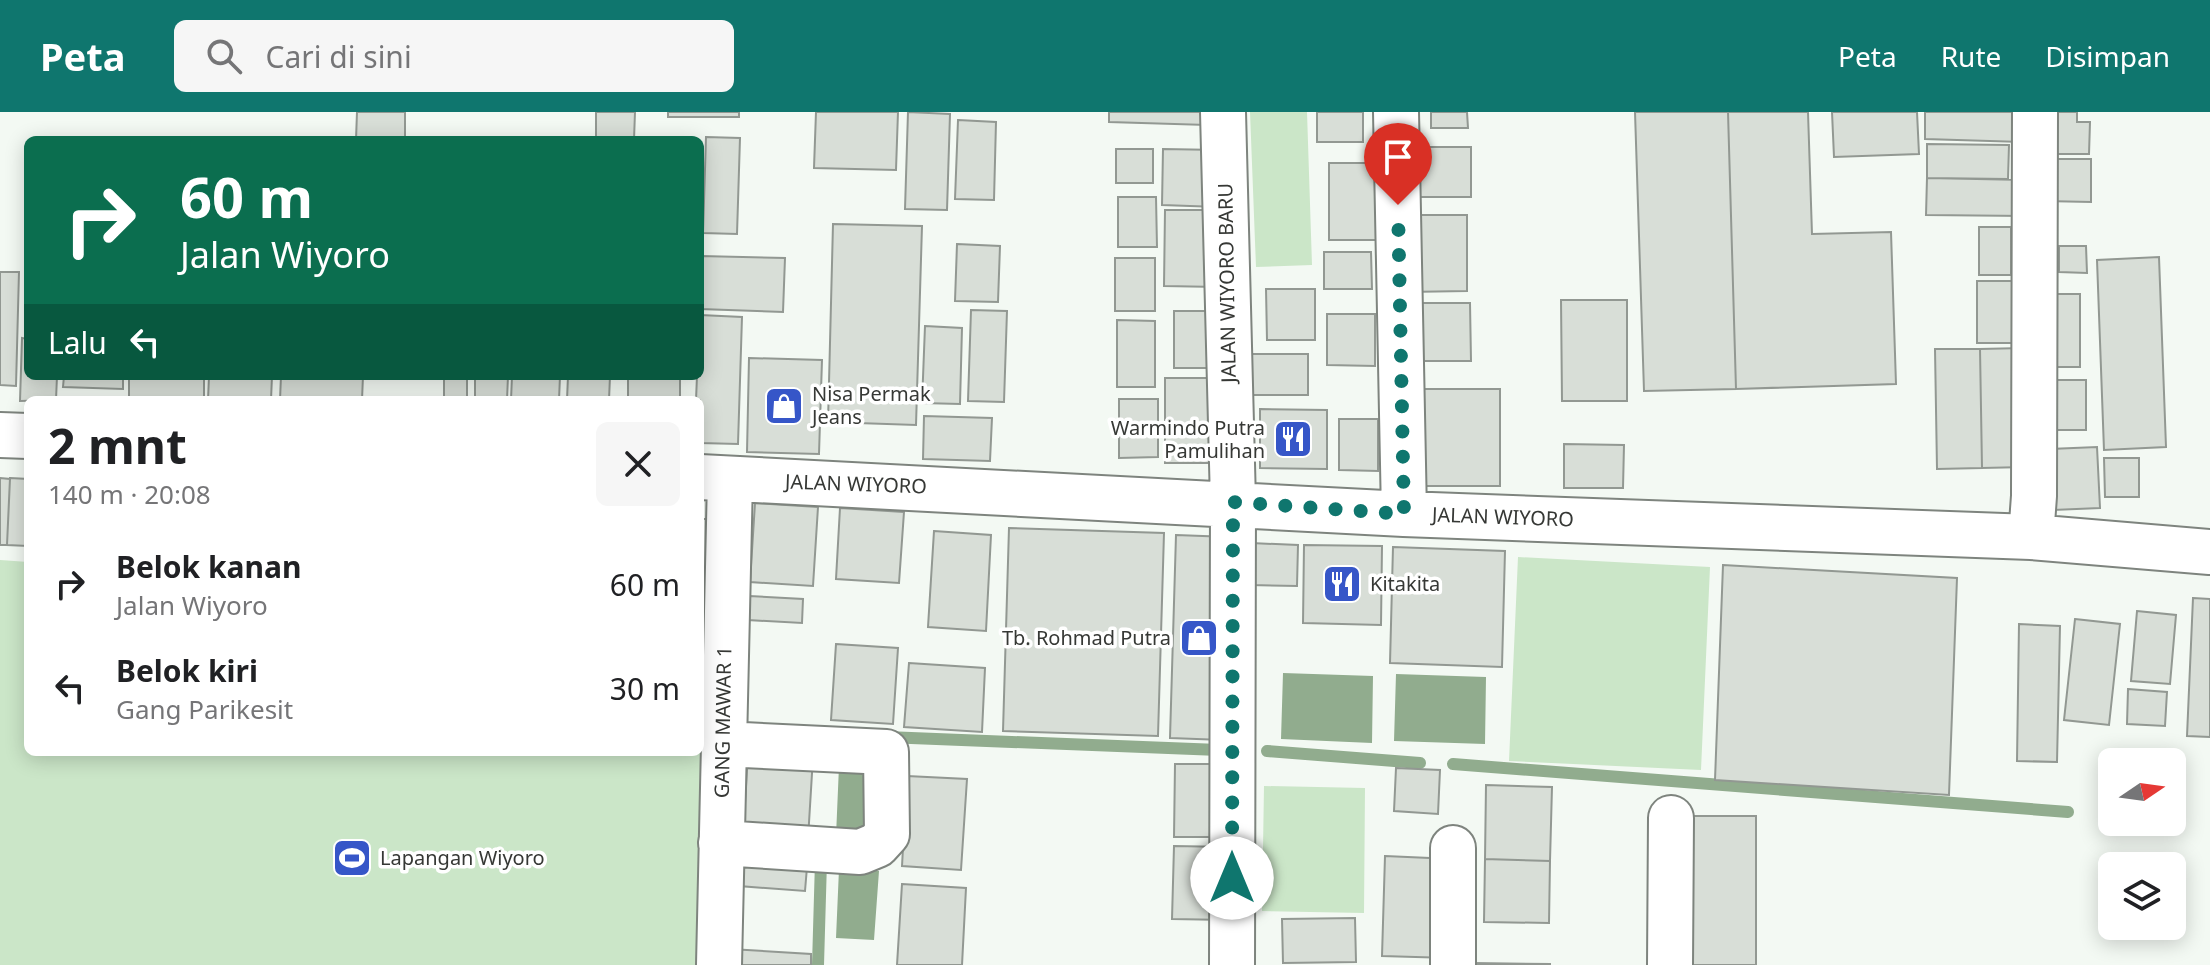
<!DOCTYPE html>
<html lang="id">
<head>
<meta charset="utf-8">
<style>
	:root { --surface:#fff; --page:#f6f6f6; --text:#202124; --muted:#757577; --accent:#0f766e }
	body { margin:0; font-family:"Noto Sans",sans-serif; background:var(--page); color:var(--text); height:100vh; display:flex; flex-direction:column; font-size:30px; white-space:nowrap }
	* { box-sizing:border-box; margin:0 }
	p { font-size:26px; color:var(--muted) }
	.icon { flex:none; width:44px; height:44px; fill:none; stroke:currentColor; stroke-width:2; stroke-linecap:round; stroke-linejoin:round }
	.map { position:relative; flex:1; overflow:hidden }
	.drawer { position:absolute; left:24px; top:284px; width:680px; height:360px; display:flex; flex-direction:column; background:var(--surface); border-radius:12px; box-shadow:0 4px 20px #0003 }
	.drawer>* { flex:none }
	.guide { position:absolute; left:24px; top:24px; width:680px; height:244px; border-radius:12px; box-shadow:0 4px 20px #0003; background:#0b6e4f; color:#fff; overflow:hidden }
	.needle { width:52px; rotate:77deg }
	.tools { position:absolute; left:2098px; top:636px; display:grid; gap:16px }
	.tools a { display:grid; place-items:center; width:88px; height:88px; border-radius:12px; background:var(--surface); box-shadow:0 4px 20px #0003; font-size:40px }
	.pin { position:absolute; display:grid; place-items:center; width:68px; height:68px; color:#fff; margin:-82px -34px; border-radius:50% 50% 50% 0; rotate:-45deg; box-shadow:0 0 8px #0007 }
	.pin .icon { rotate:45deg }
	.me { position:absolute; width:88px; margin:-44px; rotate:0deg; stroke-linejoin:round; filter:drop-shadow(0 0 6px #0008) }
	.turn { display:flex; align-items:center; gap:28px; height:168px; padding:0 24px; font-size:36px }
	.turn .icon { width:104px; height:104px; stroke-width:2.5 }
	.turn b { display:block; font-size:56px; line-height:68px }
	.then { display:flex; align-items:center; height:76px; padding:0 24px; background:#0003; gap:16px; font-size:30px }
	.round { display:grid; place-items:center; flex:none; width:84px; height:84px; border-radius:12px; background:var(--page) }
	.head { display:flex; align-items:center; justify-content:space-between; height:136px; padding:0 24px }
	h1 { font-size:48px; font-weight:700; line-height:60px }
	ul { padding:0; list-style:none }
	li { display:flex; align-items:center; gap:24px; height:104px; padding:0 24px }
	li div { flex:1 }
	li b { display:block; font-size:30px }
	li em { font-style:normal }
	header { display:flex; align-items:center; gap:48px; box-sizing:border-box; height:112px; padding:0 40px; background:var(--accent); color:#fff }
	header strong { font-size:38px }
	nav { display:flex; gap:44px; margin-inline-start:auto; font-size:28px }
	.search { width:560px; height:72px; background:var(--page); display:flex; align-items:center; gap:20px; box-sizing:border-box; padding:0 28px; border-radius:12px; color:var(--muted); font-size:30px }
	.map>svg:first-child { display:block }
	.green { fill:#cbe6c8 }
	.water { fill:#91ac8e }
	.lines { fill:none; stroke-linecap:round; stroke-linejoin:round }
	.stream { stroke:#91ac8e; stroke-width:12 }
	.building { fill:#d8ded7; stroke:#929892; stroke-width:2 }
	.minor-casing { stroke:#7e847e; stroke-width:48 }
	.minor { stroke:#fff; stroke-width:44 }
	.route { stroke:#0f766e; stroke-width:14; stroke-dasharray:0 25.2 }
	.labels { text-anchor:middle; stroke-width:7; stroke-linejoin:round; paint-order:stroke }
	.street-label { font-size:20px; fill:#363835; stroke:#fff }
	.poi-label { font-size:20px; fill:#363835; stroke:#fff; text-anchor:start }
</style>
</head>
<body>
<header>
<strong>Peta</strong>
<div class="search"><svg class="icon" aria-label="search" viewBox="0 0 24 24"><circle cx="10" cy="10" r="6"/><path d="M15 15l6 6"/></svg>Cari di sini</div>
<nav><a>Peta</a><a>Rute</a><a>Disimpan</a></nav>
</header>
<div class="map">
<svg width="2210" height="853" viewBox="0 0 2210 853">
	<rect width="100%" height="100%" fill="#f3f9f3"/>
	<path class="green" d="M1250,0H1307L1312,153L1256,155Z
		M1518,445L1710,455L1701,658L1509,649Z
		M0,448L28,450V640H700V482L709,483L702,853H0Z
		M1264,674L1365,676L1364,801L1262,799Z"/>
	<path class="water" d="M1283,561L1373,564L1372,631L1281,627Z
		M1396,562L1486,565L1485,632L1394,629Z
		M839,654L878,657L875,726L836,724Z
		M839,757L879,759L874,828L836,826Z"/>
	<g class="lines">
		<path class="stream" d="M886,625L1219,638
			M1267,639L1420,651
			M1453,652L2068,700
			M818,853L821,749"/>
	</g>
	<path class="building" d="M357,0H405V28H356Z
		M596,0H635L634,28H596Z
		M668,0H739V5H668Z
		M816,0H898L896,58L814,56Z
		M908,0L950,2L947,98L905,97Z
		M1109,0H1207V13L1109,10Z
		M1317,0H1363V30H1317Z
		M1431,0H1467L1468,16H1431Z
		M1635,0H1728L1736,277L1644,279Z
		M1728,0H1808L1812,122L1891,120L1896,272L1736,277Z
		M1832,0H1917L1919,42L1834,45Z
		M1925,0H2022V30L1925,27Z
		M2039,0H2077V10H2090L2089,42H2038Z
		M958,8L996,10L994,88L955,87Z
		M706,25L740,26L737,122L703,121Z
		M1927,32L2009,33L2008,67L1927,66Z
		M1414,35H1471V85H1413Z
		M1116,37H1153V71H1116Z
		M1163,37L1219,38L1218,95L1162,93Z
		M2044,47H2091V90L2044,89Z
		M1329,51H1383V128H1329Z
		M1927,66L2026,68L2025,104L1926,103Z
		M1118,85H1156L1157,135H1118Z
		M1165,98H1218V175L1164,174Z
		M1406,103H1467V179L1406,180Z
		M833,112L922,114L916,313L828,310Z
		M1979,115H2011V163H1979Z
		M957,132L1000,134L998,190L955,189Z
		M2059,134H2086L2087,161L2059,160Z
		M1324,140H1371L1372,177H1324Z
		M700,144L785,146L783,200L700,197Z
		M2159,145L2166,335L2104,338L2097,148Z
		M1115,146H1155V199H1115Z
		M0,160H19L16,274L0,273Z
		M1977,169H2019V231H1977Z
		M1266,177H1315V228H1267Z
		M2055,182H2080V255H2055Z
		M1561,188H1627V289H1562Z
		M1411,191H1470L1471,249H1411Z
		M971,198L1007,199L1004,290L968,289Z
		M1174,199H1226V256H1174Z
		M1327,202H1375V254L1327,253Z
		M700,203L742,205L738,332L700,331V288H696L697,264H700Z
		M1117,208L1155,209V275H1117Z
		M925,214L962,216L960,292L922,291Z
		M22,226L28,227V264H57L56,288L20,289Z
		M2023,236L2026,355L1982,356L1980,237Z
		M1935,237H1980L1982,356L1937,357Z
		M1250,242H1308V283H1250Z
		M749,246L822,248L819,342L747,340Z
		M64,264H123V277L63,275Z
		M129,264H204V288H129Z
		M209,264H272L271,288H208Z
		M281,264H363L362,288H280Z
		M444,264H467V288H444Z
		M475,264H508L507,288H475Z
		M512,264H560L559,288H511Z
		M568,264H610L609,288H567Z
		M628,264H680V288H628Z
		M1165,266H1225V351H1165Z
		M2053,268H2086V318H2053Z
		M1419,277H1500V374H1419Z
		M1119,287H1158V345L1119,346Z
		M1260,297L1327,298V357L1260,356Z
		M924,304L992,306L990,349L923,347Z
		M1339,307H1378V359L1339,358Z
		M1564,332L1624,333L1623,376H1564Z
		M2097,335L2100,396L2053,398L2050,337Z
		M2104,346H2139V385H2105Z
		M0,366L10,367L7,433H0Z
		M10,366L28,367V434L7,433Z
		M755,391L818,395L813,474L750,470Z
		M840,396L904,400L899,471L836,467Z
		M700,407H711L707,474H700Z
		M1009,416L1164,421L1158,624L1003,619Z
		M934,419L991,423L986,519L928,515Z
		M1176,423L1229,425L1223,628L1170,626Z
		M1251,431L1298,433L1297,474L1250,473Z
		M1304,433L1382,434L1381,513L1303,511Z
		M1393,435L1505,439L1502,555L1390,551Z
		M1723,453L1957,466L1949,683L1715,668Z
		M749,484L803,487L802,511L748,508Z
		M2193,486L2210,487V625L2187,624Z
		M2137,499L2176,503L2170,572L2131,569Z
		M2075,507L2120,512L2109,613L2064,608Z
		M2019,512L2060,514L2057,650L2017,649Z
		M836,532L898,536L893,612L831,608Z
		M909,551L985,556L982,620L904,615Z
		M2128,577L2167,580L2165,614L2127,612Z
		M748,642L813,645L808,727L743,723Z
		M1175,652H1229V725H1174Z
		M1396,656L1440,658L1438,702L1394,699Z
		M907,664L967,667L961,758L902,754Z
		M1486,673L1552,675L1550,749L1485,747Z
		M1687,704H1756V853H1687Z
		M1174,734L1228,735V808L1172,807Z
		M742,738L808,743L805,779L739,774Z
		M1385,744L1452,747L1449,846L1382,844Z
		M1485,747L1550,749L1549,811L1484,810Z
		M902,772L966,776L962,853H897Z
		M1355,806L1356,850L1283,851L1282,807Z
		M730,837L811,842V853H729Z
		M1473,851L1550,852V853H1473Z"/>
	<g class="lines">
		<g class="minor-casing">
			<path id="minor" d="M1223,0L1233,390L1232,853
				M1396,0L1404,402
				M0,323L28,324
				M700,365L1404,402L2031,425L2210,440
				M2031,425L2034,384L2035,0
				M721,731L860,740L877,733L887,722L886,640L723,632
				M719,853L730,367
				M1453,853V736
				M1670,853L1671,706"/>
		</g>
		<use href="#minor" class="minor"/>
	</g>
	<g class="lines">
		<path class="route" d="M1232,766L1233,390L1404,402L1398,93"/>
	</g>
	<defs>
		<g id="shop-square" transform="scale(2)"><rect x="-9" y="-9" width="18" height="18" rx="4" fill="#3656c8" stroke="#fff"/><path d="M-5-2.5h2.3a2.7 3.5 0 0 1 5.4 0H5L5.5 6h-11ZM-1.5-2.5h3a1.5 2.3 0 0 0-3 0Z" fill="#fff"/></g>
		<g id="restaurant-square" transform="scale(2)"><rect x="-9" y="-9" width="18" height="18" rx="4" fill="#3656c8" stroke="#fff"/><path d="M-5-6h1v4h1v-4h1v4h1v-4h1v5L-1.5 .5V6h-2V.5L-5-1ZM5-6V6H3V1.5H1.5Q1.5-4 5-6Z" fill="#fff"/></g>
		<g id="stadium-square" transform="scale(2)"><rect x="-9" y="-9" width="18" height="18" rx="4" fill="#3656c8" stroke="#fff"/><path d="M0-5a6.5 5 0 1 0 0 10a6.5 5 0 1 0 0-10ZM-3.5-1.8h7v3.6h-7Z" fill="#fff"/></g>
	</defs>
	<g fill-rule="evenodd">
		<use href="#shop-square" x="784" y="294"/>
		<use href="#restaurant-square" x="1293" y="327"/>
		<use href="#restaurant-square" x="1342" y="472"/>
		<use href="#shop-square" x="1199" y="526"/>
		<use href="#stadium-square" x="352" y="746"/>
	</g>
	<g class="labels">
		<g class="street-label">
			<text transform="translate(1227 171) rotate(-91)" y="7">JALAN WIYORO BARU</text>
			<text transform="translate(856 372) rotate(2)" y="7">JALAN WIYORO</text>
			<text transform="translate(1503 405) rotate(2)" y="7">JALAN WIYORO</text>
			<text transform="translate(723 610) rotate(-89)" y="7">GANG MAWAR 1</text>
		</g>
		<g class="poi-label">
			<text x="812" y="289">Nisa Permak<tspan x="812" dy="23">Jeans</tspan></text>
			<text x="1265" y="323" text-anchor="end">Warmindo Putra<tspan x="1265" dy="23">Pamulihan</tspan></text>
			<text x="1370" y="479">Kitakita</text>
			<text x="1171" y="533" text-anchor="end">Tb. Rohmad Putra</text>
			<text x="380" y="753">Lapangan Wiyoro</text>
		</g>
	</g>
</svg>
<div class="tools">
<a><svg class="needle" viewBox="-14 -14 28 28"><path d="M0-13l5 13h-10z" fill="#e53935"/><path d="M0 13l5-13h-10z" fill="#757577"/></svg></a>
<a><svg class="icon" aria-label="layers" viewBox="0 0 24 24"><path d="M12 4l9 5-9 5-9-5zM3 14l9 5 9-5"/></svg></a>
</div>
<div class="pin" style="left:1398px;top:93px;background:#d93025"><svg class="icon" aria-label="arrive" viewBox="0 0 24 24"><path d="M6 21V4h12l-3 4 3 4H6"/></svg></div>
<svg class="me" style="left:1232px;top:766px" viewBox="-20 -20 40 40"><circle r="19" fill="#fff"/><path d="M0-13L10 11 0 6-10 11z" fill="#0f766e"/></svg>
<div class="guide">
<div class="turn"><svg class="icon" aria-label="right" viewBox="0 0 24 24"><path d="M7 20v-9h11M14 6l5 5-5 5"/></svg><div><b>60 m</b>Jalan Wiyoro</div></div>
<div class="then">Lalu<svg class="icon" aria-label="left" viewBox="0 0 24 24"><path d="M17 20v-9H6M10 6l-5 5 5 5"/></svg></div>
</div>
<section class="drawer">
<div class="head"><div><h1>2 mnt</h1><p>140 m · 20:08</p></div><a class="round"><svg class="icon" aria-label="close" viewBox="0 0 24 24"><path d="M6 6l12 12M18 6L6 18"/></svg></a></div>
<ul>
<li><svg class="icon" aria-label="right" viewBox="0 0 24 24"><path d="M7 20v-9h11M14 6l5 5-5 5"/></svg><div><b>Belok kanan</b><p>Jalan Wiyoro</p></div><em>60 m</em></li>
<li><svg class="icon" aria-label="left" viewBox="0 0 24 24"><path d="M17 20v-9H6M10 6l-5 5 5 5"/></svg><div><b>Belok kiri</b><p>Gang Parikesit</p></div><em>30 m</em></li>
</ul>
</section>
</div>
</body>
</html>
